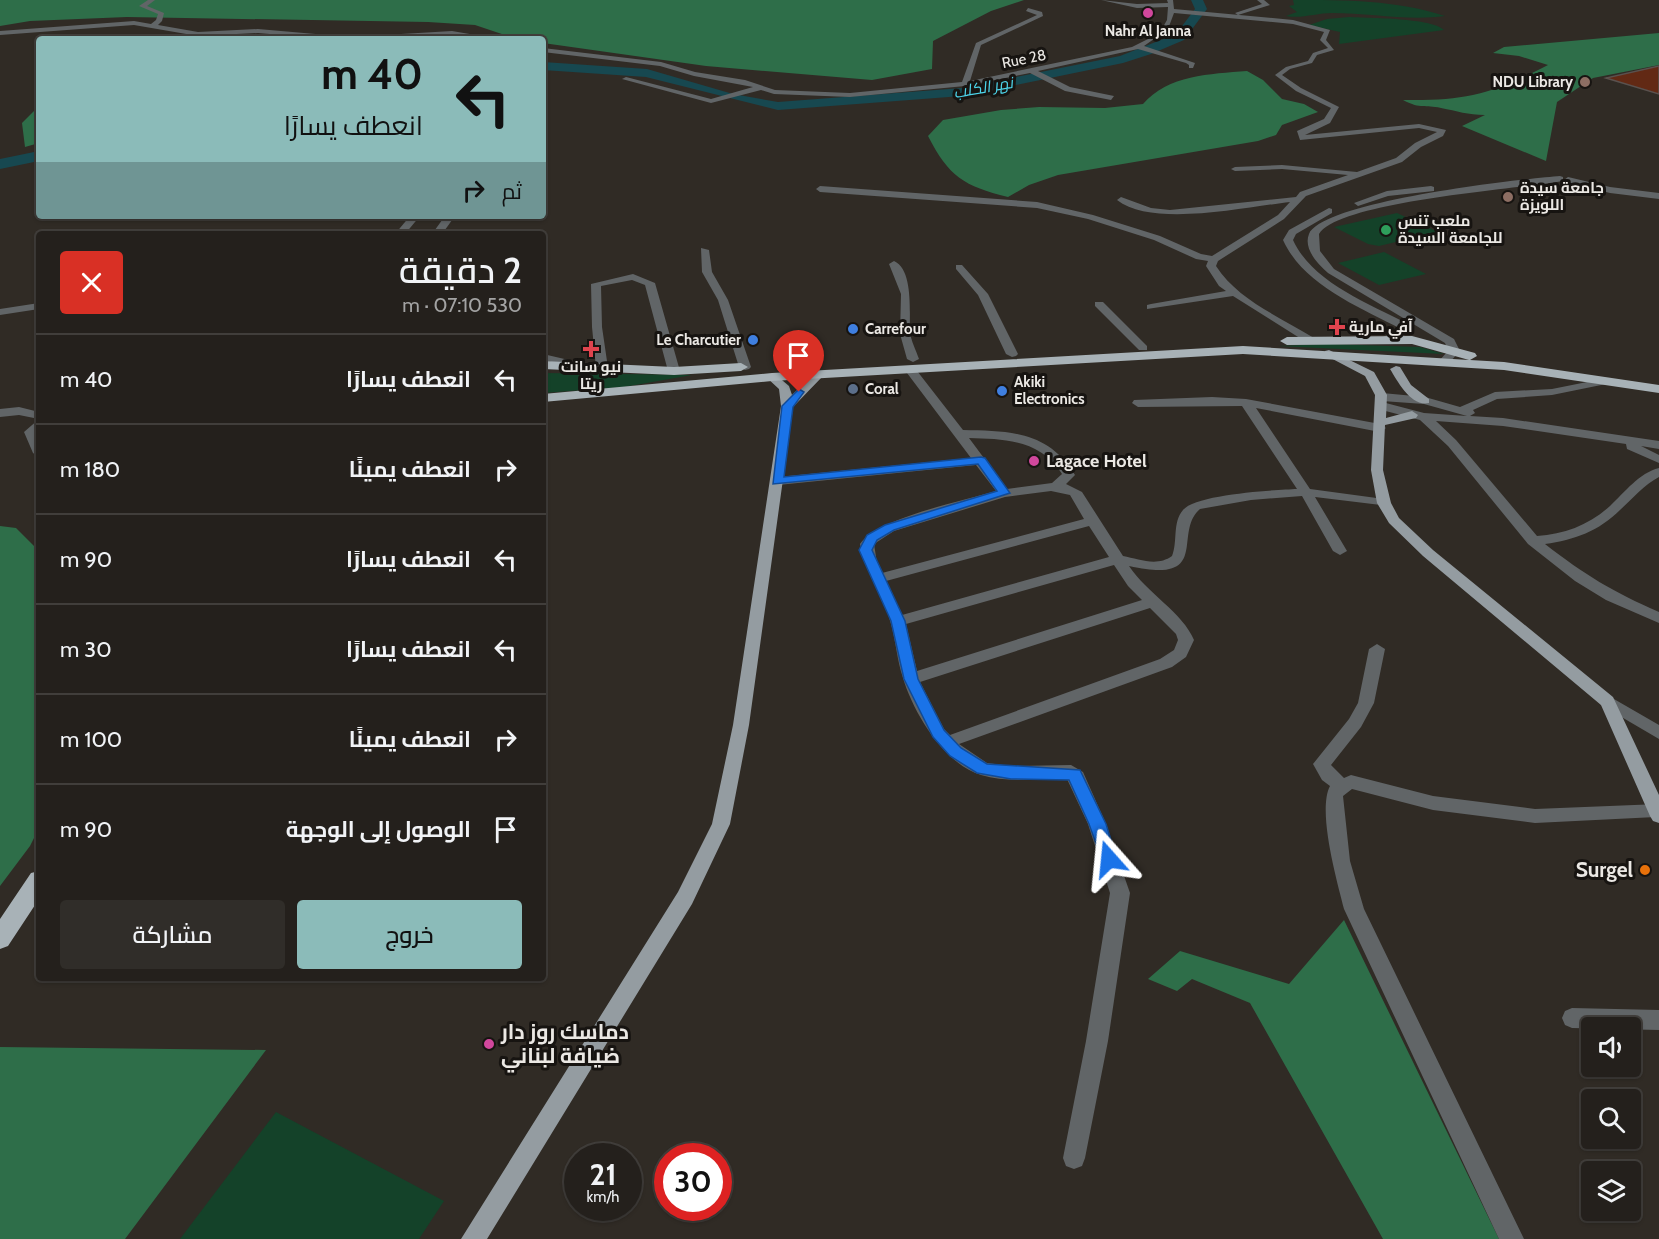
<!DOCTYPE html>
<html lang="ar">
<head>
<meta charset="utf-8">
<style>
	:root { --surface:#24201c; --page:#302d29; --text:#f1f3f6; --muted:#a3a3a3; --line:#413e3b; --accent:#8bbbb9 }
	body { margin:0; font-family:Cabin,Cairo,sans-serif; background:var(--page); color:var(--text); direction:rtl; height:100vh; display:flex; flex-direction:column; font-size:22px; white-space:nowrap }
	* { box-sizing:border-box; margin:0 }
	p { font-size:20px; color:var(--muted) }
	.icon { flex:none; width:33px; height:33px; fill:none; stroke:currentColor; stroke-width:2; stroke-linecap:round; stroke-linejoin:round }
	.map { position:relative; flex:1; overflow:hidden; direction:ltr }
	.drawer { position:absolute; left:36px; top:231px; width:510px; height:750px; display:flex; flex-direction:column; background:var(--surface); border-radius:6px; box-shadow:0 2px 4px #0004,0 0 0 2px var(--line); direction:rtl }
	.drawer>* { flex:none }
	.top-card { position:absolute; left:36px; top:36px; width:510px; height:183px; border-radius:6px; box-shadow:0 2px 4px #0004,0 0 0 2px var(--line); direction:rtl; background:#8bbbb9; color:#111; overflow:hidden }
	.fabs { position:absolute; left:1581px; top:1017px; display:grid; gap:12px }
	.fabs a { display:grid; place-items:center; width:60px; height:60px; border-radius:6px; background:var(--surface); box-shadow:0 2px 4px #0004,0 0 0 2px var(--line); font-size:30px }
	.speed { position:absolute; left:564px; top:1143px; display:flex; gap:12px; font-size:30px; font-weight:700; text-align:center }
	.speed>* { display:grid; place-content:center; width:78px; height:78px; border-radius:50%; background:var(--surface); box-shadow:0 2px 4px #0004,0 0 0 2px var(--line); line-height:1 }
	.speed small { font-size:15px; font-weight:400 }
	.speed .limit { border:9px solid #d22; background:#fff; color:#111 }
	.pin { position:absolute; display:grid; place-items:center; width:51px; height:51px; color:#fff; margin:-62px -26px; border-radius:50% 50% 50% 0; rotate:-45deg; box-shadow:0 0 6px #0007 }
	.pin .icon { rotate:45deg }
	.me { position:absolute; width:66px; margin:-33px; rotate:342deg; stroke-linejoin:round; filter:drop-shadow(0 0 4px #0008) }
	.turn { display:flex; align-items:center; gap:21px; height:126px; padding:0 24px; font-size:27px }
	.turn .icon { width:78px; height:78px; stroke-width:2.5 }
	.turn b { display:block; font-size:42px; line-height:51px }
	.then { display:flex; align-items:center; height:57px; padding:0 24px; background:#0003; gap:12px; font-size:22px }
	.round { display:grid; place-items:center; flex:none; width:63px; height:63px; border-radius:6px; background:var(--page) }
	.summary { display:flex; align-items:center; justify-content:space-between; height:102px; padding:0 24px }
	h1 { font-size:36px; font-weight:600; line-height:45px }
	.button { display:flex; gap:12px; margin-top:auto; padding:12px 24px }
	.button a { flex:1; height:69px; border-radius:6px; background:var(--accent); color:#111; font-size:24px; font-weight:600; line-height:69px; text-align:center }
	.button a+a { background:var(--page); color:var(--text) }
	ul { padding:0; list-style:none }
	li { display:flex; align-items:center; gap:18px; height:90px; padding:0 24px; border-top:2px solid var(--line) }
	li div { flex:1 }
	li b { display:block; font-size:22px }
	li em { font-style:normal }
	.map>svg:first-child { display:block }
	.green { fill:#144229 }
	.forest { fill:#2e6e49 }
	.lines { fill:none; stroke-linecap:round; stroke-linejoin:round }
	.river { fill:#174850; fill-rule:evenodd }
	.building { fill:#622914; stroke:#5a514e; stroke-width:1.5 }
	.minor { fill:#616567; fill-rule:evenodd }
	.major { fill:#949ca1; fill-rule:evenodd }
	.highway { fill:#a8b2b7; fill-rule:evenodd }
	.route { fill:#1a73e8; stroke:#114b97; stroke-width:1.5 }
	.hotel-dot { fill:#d1479c; stroke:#171411; stroke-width:2 }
	.education-dot { fill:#8d6e63; stroke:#171411; stroke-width:2 }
	.leisure-dot { fill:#2e9e5b; stroke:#171411; stroke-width:2 }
	.health-dot { fill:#e0444e; stroke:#171411; stroke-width:2 }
	.shop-dot { fill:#3f7fe0; stroke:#171411; stroke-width:2 }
	.service-dot { fill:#5c6f8a; stroke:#171411; stroke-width:2 }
	.food-dot { fill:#e8710a; stroke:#171411; stroke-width:2 }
	.labels { text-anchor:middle; stroke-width:6; stroke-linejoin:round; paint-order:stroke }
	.far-poi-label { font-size:15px; font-weight:bold; fill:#ebe8e4; stroke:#171411; text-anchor:start }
	.far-street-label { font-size:15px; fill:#ebe8e4; stroke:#171411 }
	.far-water-label { font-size:16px; font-style:italic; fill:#4dd5eb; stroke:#171411 }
	.poi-label { font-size:18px; font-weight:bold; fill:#ebe8e4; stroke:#171411; text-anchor:start }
	.near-poi-label { font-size:21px; font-weight:bold; fill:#ebe8e4; stroke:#171411; text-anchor:end }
</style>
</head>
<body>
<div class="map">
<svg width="1659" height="1239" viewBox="0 0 1659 1239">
	<rect width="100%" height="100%" fill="#302b25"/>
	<path class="green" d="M1293,0C1345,0 1396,0 1445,16C1408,21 1370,13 1332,13C1317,13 1301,19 1286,16L1297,12L1289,6L1294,5Z
		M1349,17C1368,18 1433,18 1444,30L1339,44L1340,32L1309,25L1327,19Z
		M1397,213L1438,232L1379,246L1368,244L1334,227Z
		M1384,252L1426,274L1379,285L1338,263Z
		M1328,344L1420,347L1444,354L1278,346Z
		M543,373L692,375L624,387L543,393Z
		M276,1112L444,1201L419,1239H180Z"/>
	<path class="forest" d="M0,0H1024L991,11L933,41L932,69L872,80L706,66L543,43V39H517L475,25L428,22L127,17L30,21L0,26Z
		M1659,33V65L1593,78L1557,102L1546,161L1462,126L1485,115C1468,115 1457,111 1441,108C1424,104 1422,110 1403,100C1466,101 1492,94 1548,65L1519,56L1493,53L1504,47Z
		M1247,71L1263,80L1282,99L1304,104L1318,112L1282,125L1276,135L1258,141L1058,175L1029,185L1008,197C964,186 949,177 928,136L943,120L1001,110L1039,107L1105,108L1143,104C1168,75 1210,74 1247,71Z
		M39,106V143L25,147L22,123Z
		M0,526L16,528L39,551V828L30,846L0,886Z
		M1344,920L1499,1239H1383L1250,1003L1192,979L1177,991L1148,979L1180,951L1289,984Z
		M0,1047L266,1050L125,1239H0Z"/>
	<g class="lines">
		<path class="river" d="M1191,0H1203L1207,9L1184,40L1151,54L1123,63L962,96L778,110L646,77L543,70V62L647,69L733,94L778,102L962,88L1120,56L1176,34L1195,9Z
			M39,151V161L0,169V159Z"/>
	</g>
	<path class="building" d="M1659,66V94L1606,78Z"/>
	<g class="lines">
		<path class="minor" d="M148,0H155L147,6L164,13L162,21L158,25L198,32L258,29L350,37L452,31L499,39L452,35L328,39L258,33L198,36L134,25L0,35V31L134,21L151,24L156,20L158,14L139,6Z
			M1101,0L1137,4L1168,3L1167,0H1173L1174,9L1293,20L1330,30L1326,40L1334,50L1317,55L1312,63L1290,69L1282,75L1301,88L1339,107L1330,123L1305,135L1419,124L1446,130L1443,136L1421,147L1402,162L1306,196L1284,219L1218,261L1216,266C1238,300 1280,317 1314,338V342H1306L1233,296L1147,309V305L1151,304L1226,291L1219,286L1206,266L1208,261L1196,259L1154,240L1088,219L1037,208L820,192L816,189L820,186L1037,202L1093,215L1160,236L1201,254L1212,256L1278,215L1290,202C1245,207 1153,228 1117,200L1121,197L1151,208L1170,210L1296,197L1300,192L1348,175L1282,169L1235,171L1231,169L1235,167L1282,165L1357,172L1396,158L1415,143L1437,132L1419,128L1300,140L1297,131L1324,119L1331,108L1296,91L1275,75L1286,67L1308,61L1313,53L1328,48L1320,40L1324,32L1293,24L1174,13L1168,29L1144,46L1195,63L1193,68H1189V65L1186,63L1138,49L1038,71L1070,87L1114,96L1111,100L1065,91L1030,73L965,86L850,97L774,94L761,90L711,103L622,79L626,77L711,99L753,87L694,76L660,66L543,52V48L661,62L695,72L745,80L775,90L850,93L962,82L976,43L1037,15L1026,11L1028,8L1042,12L1043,16L981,45L970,81L1132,47L1150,38L1163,27L1167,20L1168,7L1137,8Z
			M1257,0H1264L1270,5L1238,15L1235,13L1262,4Z
			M1560,176L1563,177V181C1520,189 1340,201 1319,234L1320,251L1334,269L1454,339L1460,351L1448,364L1444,365L1438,362L1448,351L1445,343L1328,273C1318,264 1303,249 1309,234C1324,201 1521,179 1560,176Z
			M1568,177L1610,187L1659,193V199L1610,193L1565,182L1564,180Z
			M1431,186L1434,187V191L1388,196L1358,206L1354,203L1387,191Z
			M1329,208L1332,209V213L1296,234L1293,240C1313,284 1373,305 1414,327V331L1391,341H1383V337L1401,329C1360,307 1304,286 1283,240L1289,230Z
			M410,216H420L405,234H395Z
			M445,216H455L442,234H432Z
			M701,248L709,250L712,272L728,300L751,367L749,369L745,370L739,367L718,300L702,272Z
			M894,261C914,270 909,314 910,332C911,341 916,350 919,359L913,362L907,359L900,334L901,294L889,264Z
			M956,265H962L988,294L1018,354L1016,356L1012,357L1006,354L978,295L956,269Z
			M633,274L655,283L680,371L678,373L674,374L668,371L645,285L632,280L601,286L602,327L608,368L602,371L596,368L592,327L591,284Z
			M1095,302H1103L1147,346V350H1139L1095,306Z
			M39,303V309L0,315V309Z
			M543,354L586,364L588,366L582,369L543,360Z
			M910,366L914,367L963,430C1010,431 1048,431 1075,475L1066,484L1082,492L1123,556C1139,559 1157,567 1172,556C1178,541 1172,523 1183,510C1196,494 1275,490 1297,489L1242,406L1138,407L1132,403L1134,400L1212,397L1246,399L1380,424L1386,428L1380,432L1256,408L1310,489L1384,499L1391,503L1389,506L1315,497L1347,551L1340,555L1333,551L1302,496L1251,500L1200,509C1172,533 1213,585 1129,566C1146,592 1183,613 1194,640L1186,657L1172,667L959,744L987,763L1011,766L1071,765L1083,772L1106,824L1130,893L1108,1041L1085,1158L1082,1166L1074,1169L1066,1166L1063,1158L1086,1041L1110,893L1088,824L1067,779C1039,779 1008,783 981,775C944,764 913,712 903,678C897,660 896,642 891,624C884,595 865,574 860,544C878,518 963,501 996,491L976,465L778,485L772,481L778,477L971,458L904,369ZM969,438C1005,439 1041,440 1062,474L1052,483L1007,489ZM1051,491L1070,495L1084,519L882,573L877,563L874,544L894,531L1005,497ZM1089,526L1109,557L902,615L886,581ZM1114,565L1128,586L1142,600L917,671L906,624ZM1150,608L1176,634L1178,640L1174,650L1160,659L950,735L944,729L920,682Z
			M1607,378L1611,379V383L1552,395L1497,399L1473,410L1475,413L1470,416L1503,418L1659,441V449L1641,446L1659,455V463L1627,449L1626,444L1503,426L1436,421L1456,440L1537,536C1565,534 1589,525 1610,506C1625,492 1639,473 1659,468V477C1644,485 1633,498 1620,510C1599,531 1574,540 1545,544C1585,575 1613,592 1659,612V623L1606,600L1575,581L1528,544L1448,446L1420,420L1378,409L1376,406L1382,402L1424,413L1467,416L1424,404L1382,401L1376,397L1382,393L1425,397L1460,407L1495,392L1552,389Z
			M19,407L39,412V430L36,433L39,439V457L33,453L24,432L39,419L19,415L0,417V409Z
			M1377,644L1385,649L1374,703L1361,727L1331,765L1344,778L1351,775L1433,796L1535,809L1659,804V816L1656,817L1535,823L1433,810L1352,789L1343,796L1350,861L1364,909L1524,1239H1499L1344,909C1337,881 1317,811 1330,786L1322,780L1313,764L1349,719L1358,703L1369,649Z
			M1607,695L1659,725V739L1601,705L1599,701L1601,697Z
			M1572,1008L1659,1010V1030L1572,1028L1565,1025L1562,1018L1565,1011Z"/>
		<path class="major" d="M1329,350L1374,372L1387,395L1386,418L1412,411L1418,415L1416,418L1385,425L1383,470L1391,503L1399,518L1433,550L1613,697L1659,795V823L1653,821L1650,816L1601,705L1423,556L1389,523L1377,503L1371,470L1375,395L1365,376L1325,355V351Z
			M1396,366L1400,367L1411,385L1429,399V403C1411,407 1398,382 1390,369Z
			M818,372L824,375L822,377L793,407L749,725L730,824L692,904L487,1239H461L678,892L712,824L733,725L781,406L779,389L766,377L768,375H776L789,386L792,395L814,373Z"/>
		<path class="highway" d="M1412,336L1475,353L1477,356L1470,360L1504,362L1659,385V393L1504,370L1243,354L772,381L543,402V394L772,373L1243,346L1469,360L1412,344L1287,345L1280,341L1287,337Z
			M543,361L674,367L741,363L748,367L741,371L674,375L543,369Z
			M39,871V899L8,946L0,949V919L31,873Z"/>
	</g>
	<path class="route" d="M799,389L804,392L793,407L784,477L981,457L985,458L1010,493L894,530L877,540L872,550L905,621L918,679L944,730L961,748L987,764L1080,770L1106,824L1117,859L1115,863H1103L1089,824L1069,780L1011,779L977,773L950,756L933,737L904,679L891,621L859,550L867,535L885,525L997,491L978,464L773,484L782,406Z"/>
	<g class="hotel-dot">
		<circle cx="1148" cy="13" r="6"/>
		<circle cx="1034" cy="461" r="6"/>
		<circle cx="489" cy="1044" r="6"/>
	</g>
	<g class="education-dot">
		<circle cx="1585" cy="82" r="6"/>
		<circle cx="1508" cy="197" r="6"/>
	</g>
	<circle class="leisure-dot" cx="1386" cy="230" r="6"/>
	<g class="health-dot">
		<path d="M1334 318h6v6h6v6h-6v6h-6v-6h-6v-6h6z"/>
		<path d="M588 340h6v6h6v6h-6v6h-6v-6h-6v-6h6z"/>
	</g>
	<g class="shop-dot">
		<circle cx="853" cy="329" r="6"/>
		<circle cx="753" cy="340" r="6"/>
		<circle cx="1002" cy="391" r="6"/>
	</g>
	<circle class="service-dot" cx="853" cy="389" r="6"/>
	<circle class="food-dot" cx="1645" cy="870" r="6"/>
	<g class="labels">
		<g class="far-poi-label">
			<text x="1148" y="36" text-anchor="middle">Nahr Al Janna</text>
			<text x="1573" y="87" text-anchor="end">NDU Library</text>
			<text x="1520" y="193">جامعة سيدة<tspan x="1520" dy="17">اللويزة</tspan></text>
			<text x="1398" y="226">ملعب تنس<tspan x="1398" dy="17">للجامعة السيدة</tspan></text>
			<text x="1349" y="332">آفي مارية</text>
			<text x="865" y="334">Carrefour</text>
			<text x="741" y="345" text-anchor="end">Le Charcutier</text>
			<text x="591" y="372" text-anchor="middle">نيو سانت<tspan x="591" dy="17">ريتا</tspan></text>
			<text x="1014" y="387">Akiki<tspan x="1014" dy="17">Electronics</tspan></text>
			<text x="865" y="394">Coral</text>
		</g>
		<g class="far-street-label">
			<text transform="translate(1024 59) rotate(-11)" y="5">Rue 28</text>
		</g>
		<g class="far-water-label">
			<text transform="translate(983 87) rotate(-10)" y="6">نهر الكلب</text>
		</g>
		<g class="poi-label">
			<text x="1046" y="467">Lagace Hotel</text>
		</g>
		<g class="near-poi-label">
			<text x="1633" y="877">Surgel</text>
			<text x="501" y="1039" text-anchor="start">دماسك روز دار<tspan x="501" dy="24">ضيافة لبناني</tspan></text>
		</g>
	</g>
</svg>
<div class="fabs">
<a><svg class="icon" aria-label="sound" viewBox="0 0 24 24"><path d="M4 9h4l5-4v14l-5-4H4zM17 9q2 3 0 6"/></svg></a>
<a><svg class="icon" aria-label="search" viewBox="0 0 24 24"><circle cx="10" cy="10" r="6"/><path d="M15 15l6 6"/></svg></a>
<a><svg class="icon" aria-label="layers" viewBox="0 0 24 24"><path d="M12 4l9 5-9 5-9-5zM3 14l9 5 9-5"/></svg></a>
</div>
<div class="speed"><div>21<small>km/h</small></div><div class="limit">30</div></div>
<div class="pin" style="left:799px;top:392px;background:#d93025"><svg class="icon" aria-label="arrive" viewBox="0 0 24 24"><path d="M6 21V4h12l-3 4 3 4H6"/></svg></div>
<svg class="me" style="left:1109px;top:859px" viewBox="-20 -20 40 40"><path d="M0-17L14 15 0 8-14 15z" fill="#1a73e8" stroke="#fff" stroke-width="4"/></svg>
<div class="top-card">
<div class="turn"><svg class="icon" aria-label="left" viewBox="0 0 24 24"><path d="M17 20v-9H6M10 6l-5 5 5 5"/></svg><div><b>40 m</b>انعطف يسارًا</div></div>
<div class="then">ثم<svg class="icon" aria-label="right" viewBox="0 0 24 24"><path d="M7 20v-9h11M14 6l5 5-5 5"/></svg></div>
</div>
<section class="drawer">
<div class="summary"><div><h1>2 دقيقة</h1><p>530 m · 07:10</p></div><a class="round" style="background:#d93025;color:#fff"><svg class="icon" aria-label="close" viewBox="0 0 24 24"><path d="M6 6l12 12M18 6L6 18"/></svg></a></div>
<ul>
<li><svg class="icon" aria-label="left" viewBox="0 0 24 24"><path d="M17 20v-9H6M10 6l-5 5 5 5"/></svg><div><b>انعطف يسارًا</b></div><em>40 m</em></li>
<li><svg class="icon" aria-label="right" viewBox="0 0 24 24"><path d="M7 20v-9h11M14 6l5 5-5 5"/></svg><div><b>انعطف يمينًا</b></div><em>180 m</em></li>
<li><svg class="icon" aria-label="left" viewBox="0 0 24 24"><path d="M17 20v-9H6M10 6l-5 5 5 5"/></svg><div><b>انعطف يسارًا</b></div><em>90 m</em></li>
<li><svg class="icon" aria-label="left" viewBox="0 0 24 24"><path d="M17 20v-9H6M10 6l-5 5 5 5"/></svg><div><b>انعطف يسارًا</b></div><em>30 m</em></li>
<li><svg class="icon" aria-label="right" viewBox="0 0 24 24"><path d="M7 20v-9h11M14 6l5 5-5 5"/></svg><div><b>انعطف يمينًا</b></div><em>100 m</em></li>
<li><svg class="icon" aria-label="arrive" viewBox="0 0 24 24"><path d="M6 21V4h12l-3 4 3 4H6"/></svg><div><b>الوصول إلى الوجهة</b></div><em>90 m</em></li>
</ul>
<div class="button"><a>خروج</a><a>مشاركة</a></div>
</section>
</div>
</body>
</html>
